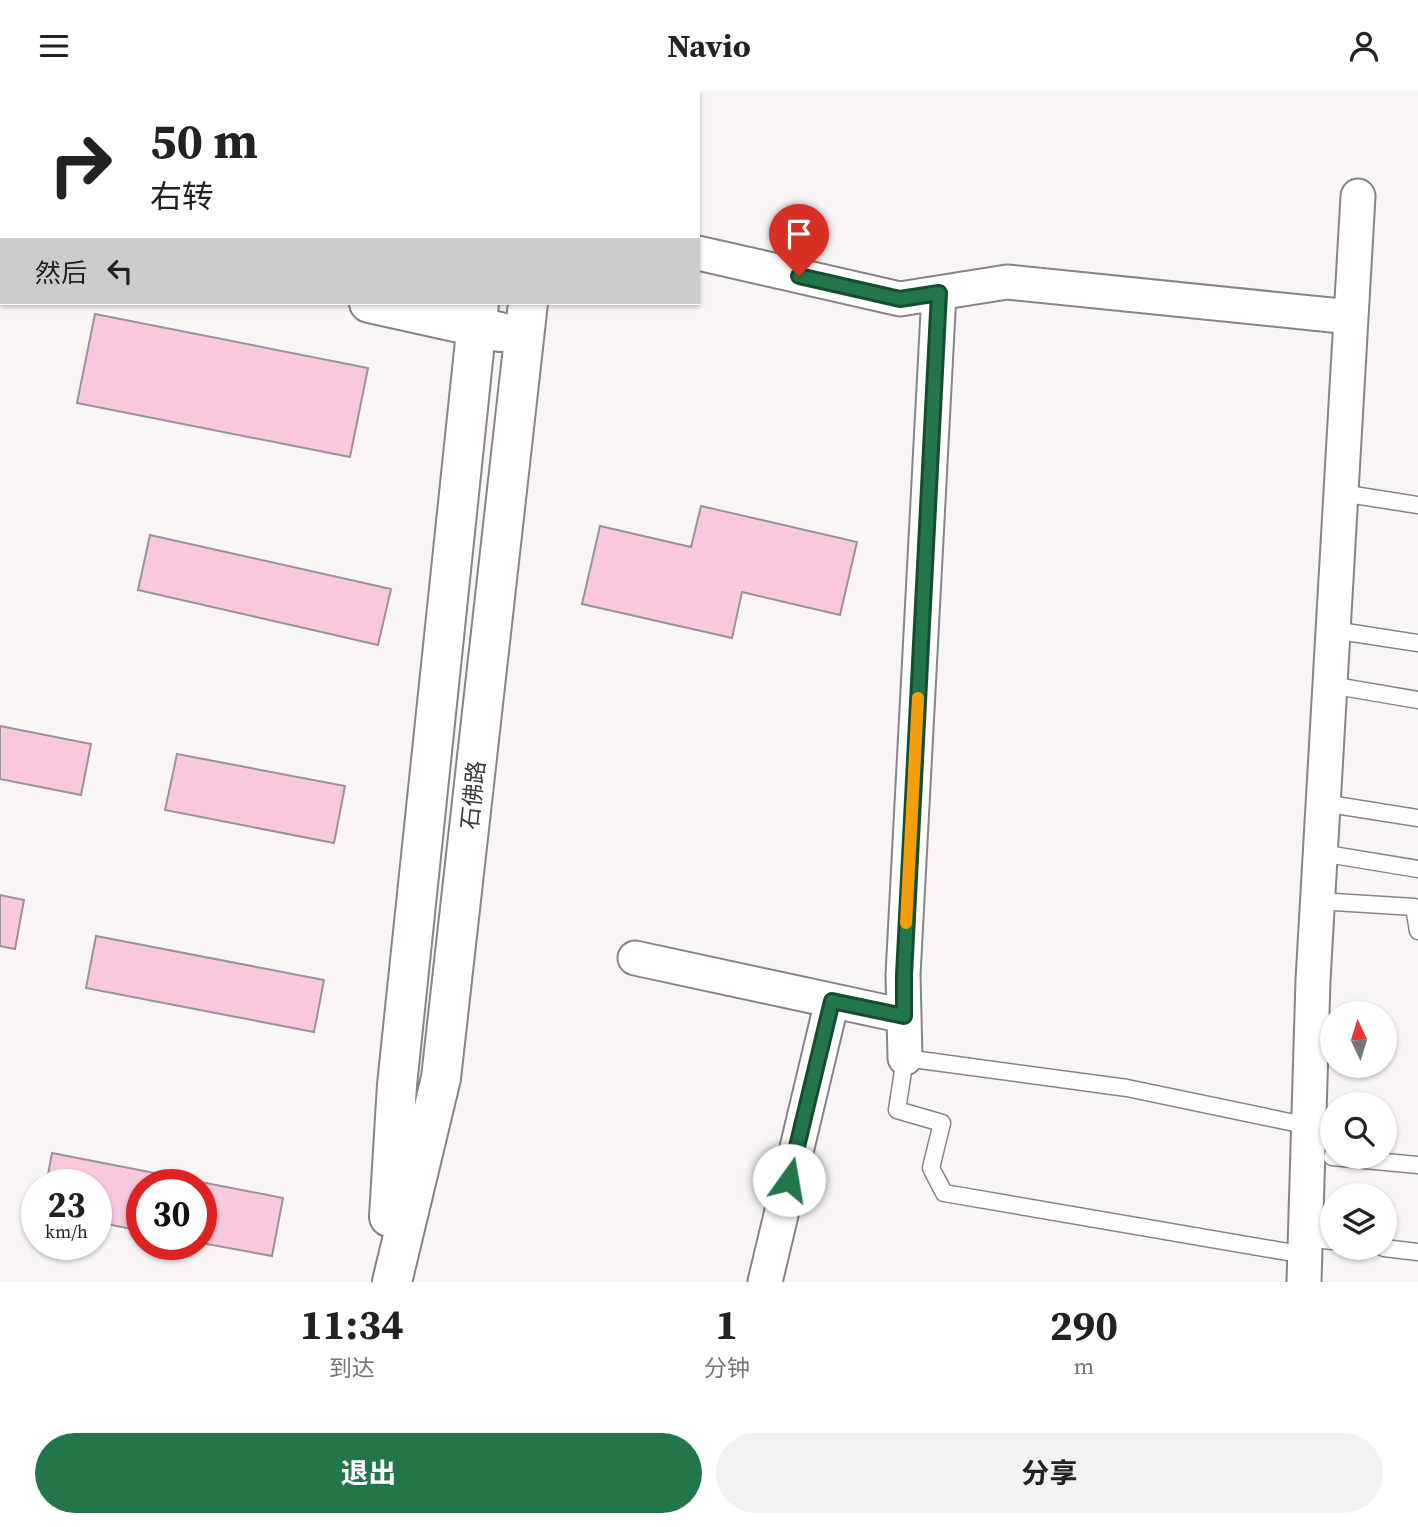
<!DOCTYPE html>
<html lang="zh">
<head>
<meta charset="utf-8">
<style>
	:root { --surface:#fff; --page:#f2f2f2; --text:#222; --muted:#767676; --accent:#227649 }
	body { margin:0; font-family:"Source Serif 4","Noto Sans SC",serif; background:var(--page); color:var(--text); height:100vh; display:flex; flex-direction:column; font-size:26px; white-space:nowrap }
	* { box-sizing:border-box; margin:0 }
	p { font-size:23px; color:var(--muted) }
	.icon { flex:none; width:38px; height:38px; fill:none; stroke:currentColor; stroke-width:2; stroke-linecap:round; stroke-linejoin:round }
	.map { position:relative; height:1191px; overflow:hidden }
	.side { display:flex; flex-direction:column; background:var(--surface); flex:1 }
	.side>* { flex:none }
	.banner { position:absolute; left:0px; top:0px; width:700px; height:214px; box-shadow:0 2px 5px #0004; background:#fff; color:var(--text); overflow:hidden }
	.needle { width:46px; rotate:356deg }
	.tools { position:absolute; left:1320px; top:910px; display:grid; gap:14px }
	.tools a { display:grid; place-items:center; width:77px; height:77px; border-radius:50%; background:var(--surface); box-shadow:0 2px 5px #0004; font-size:35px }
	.speed { position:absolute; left:21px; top:1078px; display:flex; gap:14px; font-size:35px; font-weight:700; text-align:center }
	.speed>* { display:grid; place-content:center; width:91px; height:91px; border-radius:50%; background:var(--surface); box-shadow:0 2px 5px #0004; line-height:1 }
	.speed small { font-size:18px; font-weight:400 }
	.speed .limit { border:10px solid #d22; background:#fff; color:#111 }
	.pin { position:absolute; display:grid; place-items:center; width:60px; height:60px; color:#fff; margin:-72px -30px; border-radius:50% 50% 50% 0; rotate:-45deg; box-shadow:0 0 7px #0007 }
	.pin .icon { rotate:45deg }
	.me { position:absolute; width:77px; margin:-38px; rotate:13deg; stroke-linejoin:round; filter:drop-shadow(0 0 5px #0008) }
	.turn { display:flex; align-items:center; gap:24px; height:147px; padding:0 35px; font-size:32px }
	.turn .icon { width:91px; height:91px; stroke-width:2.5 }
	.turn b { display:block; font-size:49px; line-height:60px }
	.then { display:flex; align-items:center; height:66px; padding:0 35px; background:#0003; gap:14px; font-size:26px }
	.eta { display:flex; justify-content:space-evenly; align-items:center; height:119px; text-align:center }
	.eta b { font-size:42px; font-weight:700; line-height:49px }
	.primary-button { display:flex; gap:14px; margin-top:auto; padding:14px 35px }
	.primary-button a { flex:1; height:80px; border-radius:42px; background:var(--accent); color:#fff; font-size:28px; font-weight:700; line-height:80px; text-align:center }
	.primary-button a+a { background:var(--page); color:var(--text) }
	header { display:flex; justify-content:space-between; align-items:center; height:91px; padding:0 35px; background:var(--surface); font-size:32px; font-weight:700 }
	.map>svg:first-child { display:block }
	.building { fill:#f9c7de; stroke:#999597; stroke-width:2 }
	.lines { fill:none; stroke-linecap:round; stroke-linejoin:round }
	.lane-casing { stroke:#888486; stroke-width:19 }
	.street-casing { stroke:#888486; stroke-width:37 }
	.secondary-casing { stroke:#888486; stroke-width:42 }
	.lane { stroke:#fff; stroke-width:16 }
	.street { stroke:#fff; stroke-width:33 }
	.secondary { stroke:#fff; stroke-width:38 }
	.route-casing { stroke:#164d2f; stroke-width:18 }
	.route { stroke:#227649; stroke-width:12 }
	.slow { stroke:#f59e0b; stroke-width:12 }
	.labels { text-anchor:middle; stroke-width:5; stroke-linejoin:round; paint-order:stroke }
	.street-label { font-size:23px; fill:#3a3939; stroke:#fff }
</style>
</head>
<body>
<header><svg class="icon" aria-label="menu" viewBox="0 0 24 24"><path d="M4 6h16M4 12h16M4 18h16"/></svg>Navio<svg class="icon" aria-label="person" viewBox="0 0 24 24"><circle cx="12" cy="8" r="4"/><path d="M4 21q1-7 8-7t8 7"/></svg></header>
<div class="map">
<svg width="1418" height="1191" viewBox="0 0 1418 1191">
	<rect width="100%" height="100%" fill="#f9f5f7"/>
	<path class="building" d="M141,0H366L141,2Z
		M95,223L368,277L350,366L77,312Z
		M701,415L857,451L840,524L742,501L732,547L582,513L600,435L691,456Z
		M150,444L391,498L378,554L138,499Z
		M0,635L91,653L81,704L0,688Z
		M177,663L345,695L334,752L165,719Z
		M0,804L24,809L15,858L0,855Z
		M96,845L324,889L314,941L86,897Z
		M52,1062L283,1107L272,1165L201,1152V1094H142V1140L96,1131V1094H46Z"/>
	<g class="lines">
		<g class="lane-casing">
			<path id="lane" d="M1341,402L1418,414
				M1333,539L1418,552
				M1330,594L1418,609
				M1323,712L1418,727
				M1321,762L1418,778
				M1318,810L1414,816L1418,840
				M1332,1066L1418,1074
				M1305,1147L1332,1150
				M1384,1157L1418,1161
				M1305,1164L944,1102L931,1077L942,1032L897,1019L905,967L1127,997L1309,1035"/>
		</g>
		<g class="street-casing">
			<path id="street" d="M698,162L900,208L1007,191L1351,226
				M635,867L904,925
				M905,967L903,884L939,202
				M765,1191L832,910
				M1304,1191L1313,889L1358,105"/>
		</g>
		<g class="secondary-casing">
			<path id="secondary" d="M503,2V0
				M552,2V0
				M0,83H2
				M0,130L2,131
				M369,212L500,241
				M389,1126L397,994L479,212
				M392,1191L441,987L528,212"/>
		</g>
		<use href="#lane" class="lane"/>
		<use href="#street" class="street"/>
		<use href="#secondary" class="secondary"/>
	</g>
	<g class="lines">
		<g class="route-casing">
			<path id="route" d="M789,1089L832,910L904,925V884L939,202L900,208L799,185"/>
		</g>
		<use href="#route" class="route"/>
		<path class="slow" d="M906,832L918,607"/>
	</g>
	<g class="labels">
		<g class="street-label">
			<text transform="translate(473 704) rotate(-84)" y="8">石佛路</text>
		</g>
	</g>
</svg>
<div class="tools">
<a><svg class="needle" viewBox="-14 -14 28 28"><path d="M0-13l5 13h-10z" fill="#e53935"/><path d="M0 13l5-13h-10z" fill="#767676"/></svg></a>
<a><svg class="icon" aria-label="search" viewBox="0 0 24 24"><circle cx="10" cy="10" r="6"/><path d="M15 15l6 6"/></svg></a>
<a><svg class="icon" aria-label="layers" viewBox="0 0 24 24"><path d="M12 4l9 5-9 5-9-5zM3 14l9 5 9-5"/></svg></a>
</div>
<div class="speed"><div>23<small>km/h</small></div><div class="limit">30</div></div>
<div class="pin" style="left:799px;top:185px;background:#d93025"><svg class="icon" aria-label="arrive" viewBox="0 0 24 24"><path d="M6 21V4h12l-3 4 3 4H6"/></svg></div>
<svg class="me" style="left:789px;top:1089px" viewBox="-20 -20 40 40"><circle r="19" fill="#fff"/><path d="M0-13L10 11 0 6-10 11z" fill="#227649"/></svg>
<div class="banner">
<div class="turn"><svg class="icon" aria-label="right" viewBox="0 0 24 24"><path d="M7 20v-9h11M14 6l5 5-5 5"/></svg><div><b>50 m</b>右转</div></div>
<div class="then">然后<svg class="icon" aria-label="left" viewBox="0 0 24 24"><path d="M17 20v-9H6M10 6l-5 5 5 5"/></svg></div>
</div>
</div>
<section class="side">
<div class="eta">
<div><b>11:34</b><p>到达</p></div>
<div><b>1</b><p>分钟</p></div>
<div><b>290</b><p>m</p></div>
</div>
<div class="primary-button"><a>退出</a><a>分享</a></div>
</section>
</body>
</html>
